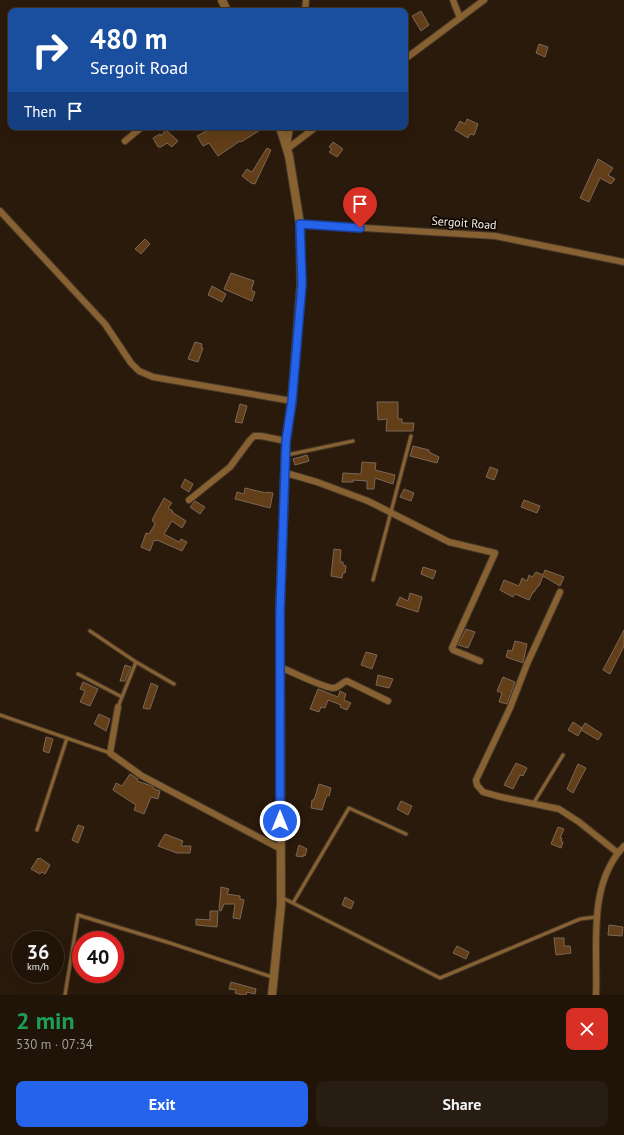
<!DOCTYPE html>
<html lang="en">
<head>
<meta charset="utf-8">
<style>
	:root { --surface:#201408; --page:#281d12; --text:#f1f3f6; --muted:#a29e9c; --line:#3d3329; --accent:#2563eb }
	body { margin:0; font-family:"PT Sans",sans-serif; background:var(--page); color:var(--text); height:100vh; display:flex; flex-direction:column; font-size:15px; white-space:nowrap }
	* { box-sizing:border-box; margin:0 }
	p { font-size:13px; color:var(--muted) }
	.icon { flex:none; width:22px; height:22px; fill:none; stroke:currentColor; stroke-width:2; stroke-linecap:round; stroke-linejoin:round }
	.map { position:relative; height:995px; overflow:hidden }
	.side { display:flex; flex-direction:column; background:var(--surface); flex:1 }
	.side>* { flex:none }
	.banner { position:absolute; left:8px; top:8px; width:400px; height:122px; border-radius:8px; box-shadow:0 4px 16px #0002,0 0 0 1px var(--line); background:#1a4fa0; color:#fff; overflow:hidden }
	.speed { position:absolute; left:12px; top:931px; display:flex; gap:8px; font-size:20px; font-weight:700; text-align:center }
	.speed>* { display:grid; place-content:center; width:52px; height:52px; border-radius:50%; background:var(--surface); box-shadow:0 4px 16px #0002,0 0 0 1px var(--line); line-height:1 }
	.speed small { font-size:10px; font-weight:400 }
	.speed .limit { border:6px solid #d22; background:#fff; color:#111 }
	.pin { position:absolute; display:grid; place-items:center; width:34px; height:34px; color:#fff; margin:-41px -17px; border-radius:50% 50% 50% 0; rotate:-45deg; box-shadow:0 0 4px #0007 }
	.pin .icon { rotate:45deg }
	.me { position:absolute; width:44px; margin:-22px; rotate:0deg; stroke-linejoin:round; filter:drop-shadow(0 0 3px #0008) }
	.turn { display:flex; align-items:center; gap:14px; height:84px; padding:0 16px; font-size:18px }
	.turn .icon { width:52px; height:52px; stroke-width:2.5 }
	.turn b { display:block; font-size:28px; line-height:34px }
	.then { display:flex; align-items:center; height:38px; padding:0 16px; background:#0003; gap:8px; font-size:15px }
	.round { display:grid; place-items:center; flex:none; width:42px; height:42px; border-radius:8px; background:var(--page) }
	.overview { display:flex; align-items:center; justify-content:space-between; height:68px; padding:0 16px }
	h1 { font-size:24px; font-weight:600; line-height:30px; color:#1e9e55 }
	.action { display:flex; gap:8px; margin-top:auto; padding:8px 16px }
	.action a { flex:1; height:46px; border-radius:8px; background:var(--accent); color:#fff; font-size:16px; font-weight:600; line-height:46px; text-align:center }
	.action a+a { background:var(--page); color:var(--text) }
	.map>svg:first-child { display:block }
	.building { fill:#623e19; stroke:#7b6757 }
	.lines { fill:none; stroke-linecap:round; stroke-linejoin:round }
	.service-casing { stroke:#473829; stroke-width:5 }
	.minor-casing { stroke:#473829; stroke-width:8 }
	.tertiary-casing { stroke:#473829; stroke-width:10 }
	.service { stroke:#876131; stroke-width:3 }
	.minor { stroke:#876131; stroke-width:6 }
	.tertiary { stroke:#876131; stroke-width:8 }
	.route-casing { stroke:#184099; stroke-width:10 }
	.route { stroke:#2563eb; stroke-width:7 }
	.labels { text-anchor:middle; stroke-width:3.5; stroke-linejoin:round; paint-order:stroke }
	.street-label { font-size:12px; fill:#f8ede3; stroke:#0d0703 }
</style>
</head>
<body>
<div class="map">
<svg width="624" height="995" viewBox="0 0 624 995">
	<rect width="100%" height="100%" fill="#2a1a0b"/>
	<path class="building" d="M421,11L429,25L421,31L412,16Z
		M539,44L548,47L545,57L536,53Z
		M467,119L478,124L474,135L470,134L468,138L455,130L460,121L465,124Z
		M214,127H265L241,142L240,141L218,156L209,143L203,146L197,136Z
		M166,130L178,141L172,147L167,143L161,147H158L153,138L160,134L161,136Z
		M333,142L343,149L337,157L329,152L332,149L329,147Z
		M267,148L271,150L255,184L251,183L242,176L247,169L252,172Z
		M598,159L613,168L608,175L615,179L611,184L600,178L589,202L580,198Z
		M145,239L150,244L141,254L135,249Z
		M231,273L254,281L251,290L255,292L252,301L224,289Z
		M212,286L226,294L222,302L208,295Z
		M195,342L202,344L201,348H203L198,362L188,359Z
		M377,402H398V419H402V423H414L413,431H386L387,419L378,420Z
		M240,404L247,406L242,423L235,422Z
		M413,446L429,450V452L439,457L437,463L410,456Z
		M307,455L309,461L295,465L293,459Z
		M362,462L376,463L375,470L395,475L393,484L375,478L374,489H367V481L353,480V482H342L343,473L361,474Z
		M490,467L498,470L494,480L486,477Z
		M185,479L193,484L189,492L181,487Z
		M245,488L266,493V492L273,493L270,508L235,499L237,492L244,494Z
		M404,489L414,493L411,501L400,497Z
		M164,498L172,503L168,508L173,511L172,512L186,521L182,528L172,521L164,534L179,542L181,539L187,542L182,551L157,540L156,541L154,540L150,551L141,547L146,533L149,534L155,524L152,520Z
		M524,500L540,506L537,513L521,507Z
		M195,501L205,507L200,514L190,507Z
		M334,549L341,550L340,562H343V565L346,566L345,573H343L342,578L331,576Z
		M423,567L436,571L433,579L421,574Z
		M545,570L564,577L560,586L543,576L539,586H538L534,592H533L529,600L515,594L513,597L500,590L504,580L519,586L522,578L527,581L529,575L532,577L536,572L543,575Z
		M410,593L422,597L418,612L396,605L400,597L408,601Z
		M466,629L475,632L468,648L458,645Z
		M624,630V646L610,674L603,670Z
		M515,641L527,644L523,663L506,657L508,650L512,651Z
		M366,652L377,655L372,669L361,665Z
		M125,665L131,667L125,681H120Z
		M378,675L393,679L389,688L376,685Z
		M503,677L515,682L507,704L499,702L502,693L497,691Z
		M83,682L98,689L90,706L80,702L85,691L80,689Z
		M151,683L158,686L150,709H147L143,708Z
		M318,689L338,697L340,691L346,694L344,700L351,703L347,710L340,707L341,705L328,700L325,708L321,707L319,712L310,709Z
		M99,714L110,719L106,731L94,724Z
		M573,722L582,728L578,736L568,730Z
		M585,723L602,734L598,740L581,730Z
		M46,737L53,739L49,753L43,751Z
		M516,763L527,768L523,776L520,775L513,789L504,785Z
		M578,764L586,768L573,793L567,789Z
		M130,774L138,779L137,781L152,786L154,788V789L160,791L158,799L151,797L144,814L134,810L136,805L113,790L116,783L122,786Z
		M319,784L331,788L329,796L327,795L322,810L311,808L312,800H314Z
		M401,801L412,806L408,815L397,809Z
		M78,825L84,827L78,843L72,840Z
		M558,827L564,829L560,838H562L561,841L563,842L561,848L551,844Z
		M165,834L183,841L181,846H191L190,853H177L158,846Z
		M299,845L307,849L305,856L303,855V857L296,856Z
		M38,858L39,859L40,858L50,865L45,874L42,872L40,874L31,869Z
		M221,887L229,889L227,894L240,896V899L244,900L240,919L233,918L235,904H224L221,911L219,910Z
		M345,897L354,902L351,909L342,905Z
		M210,911H218L217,927L196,925V919L210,920Z
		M609,925L623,927L622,936L608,935Z
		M554,938H564V946H570L571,953L556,955Z
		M457,946L469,952L466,959L453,953Z
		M231,982L256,989L255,994L247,992L246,995H242L235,993L236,990L229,989Z"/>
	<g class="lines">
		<g class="service-casing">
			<path id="service" d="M287,455L353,441
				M373,580L411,436
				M90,631L136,662
				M78,674L122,697
				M118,707L136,662L174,684
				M0,715L110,753
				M533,804L563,755
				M37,830L67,738
				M283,898L440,978L580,919L596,917
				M293,903L349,808L406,834
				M65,995L78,915L170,943L272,977"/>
		</g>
		<g class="minor-casing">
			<path id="minor" d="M453,0L460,18
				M305,11L306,0
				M405,59L484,0
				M125,141L142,127
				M287,147L290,127
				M287,149L316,127
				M0,211L105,324L131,363L139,371L153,377L292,401
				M300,224L495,236L624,262
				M286,473L317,482L368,501L449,542L495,553L452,648L453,650L480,661
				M189,500L230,467L250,440L254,436H261L286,441
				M560,592L527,664L510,708L476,780L477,785L483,792L501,797L559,809L579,822L618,853
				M280,667C290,671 324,688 333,688C339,688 342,682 347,681L388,701
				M118,707L110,753L142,776L281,849
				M596,995C598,946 587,885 624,846"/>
		</g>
		<g class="tertiary-casing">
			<path id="tertiary" d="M222,0L227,11
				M272,995L281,905L280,612L286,441L292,401L301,284L300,224L289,156L280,127"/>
		</g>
		<use href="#service" class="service"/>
		<use href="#minor" class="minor"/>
		<use href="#tertiary" class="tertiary"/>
	</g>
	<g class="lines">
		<g class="route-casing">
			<path id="route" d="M280,821V612L286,441L292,401L302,284L300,224L360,228"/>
		</g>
		<use href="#route" class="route"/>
	</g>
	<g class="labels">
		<g class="street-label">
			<text transform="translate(464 223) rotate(4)" y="4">Sergoit Road</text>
		</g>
	</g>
</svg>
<div class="speed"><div>36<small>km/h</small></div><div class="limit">40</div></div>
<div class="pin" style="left:360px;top:228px;background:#d93025"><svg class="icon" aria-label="arrive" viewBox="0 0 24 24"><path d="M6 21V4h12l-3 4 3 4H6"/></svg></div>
<svg class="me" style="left:280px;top:821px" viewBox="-20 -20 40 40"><circle r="17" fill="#2563eb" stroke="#fff" stroke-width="3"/><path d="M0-11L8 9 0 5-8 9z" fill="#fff"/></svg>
<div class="banner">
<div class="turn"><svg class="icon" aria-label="right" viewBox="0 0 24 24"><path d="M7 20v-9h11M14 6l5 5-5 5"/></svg><div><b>480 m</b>Sergoit Road</div></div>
<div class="then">Then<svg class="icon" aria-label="arrive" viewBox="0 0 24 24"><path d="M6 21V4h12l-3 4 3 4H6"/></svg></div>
</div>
</div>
<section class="side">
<div class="overview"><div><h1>2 min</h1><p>530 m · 07:34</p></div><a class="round" style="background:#d93025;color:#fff"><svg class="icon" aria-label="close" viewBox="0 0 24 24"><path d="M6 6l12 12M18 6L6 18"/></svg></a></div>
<div class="action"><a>Exit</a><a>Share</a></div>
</section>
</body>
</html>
